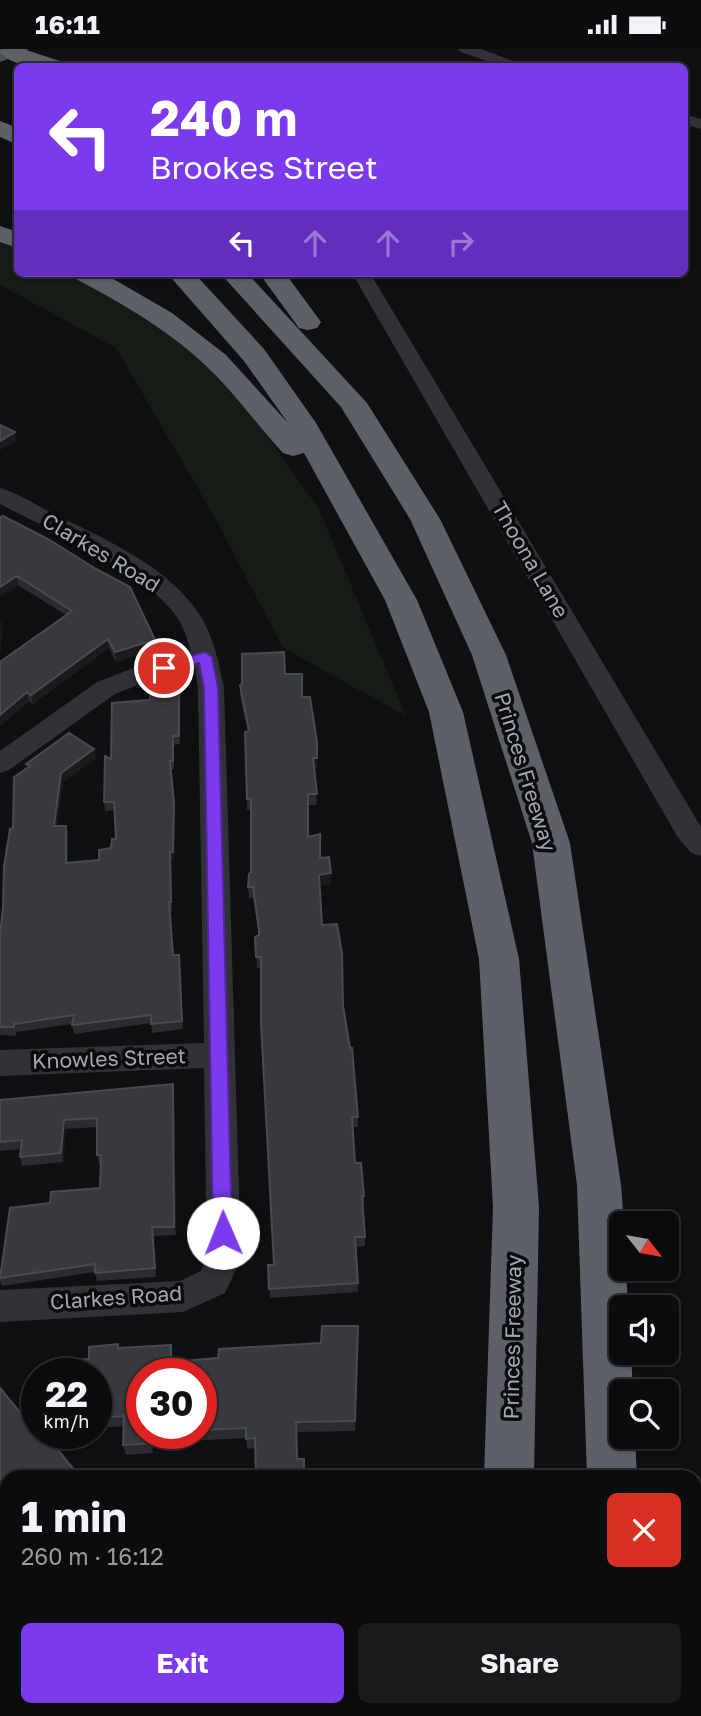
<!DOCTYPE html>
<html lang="en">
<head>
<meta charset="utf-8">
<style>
	:root { --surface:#0b0c0d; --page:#191a1b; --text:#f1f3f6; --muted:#9a9b9d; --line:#2b2c2e; --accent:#7c3aed }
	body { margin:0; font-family:"Golos Text",sans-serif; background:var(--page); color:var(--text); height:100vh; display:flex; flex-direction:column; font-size:26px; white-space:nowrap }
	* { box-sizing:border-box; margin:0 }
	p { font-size:23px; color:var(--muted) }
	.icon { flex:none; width:38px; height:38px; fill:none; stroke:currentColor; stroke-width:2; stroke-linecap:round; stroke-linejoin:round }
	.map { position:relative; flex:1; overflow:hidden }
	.drawer { position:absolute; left:0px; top:1421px; width:702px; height:247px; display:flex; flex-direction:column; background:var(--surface); border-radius:21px 21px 0 0; box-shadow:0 2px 5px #0004,0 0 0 2px var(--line) }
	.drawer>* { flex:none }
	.top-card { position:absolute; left:14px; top:14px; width:674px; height:214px; border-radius:10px; box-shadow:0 2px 5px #0004,0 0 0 2px var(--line); background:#7c3aed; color:#fff; overflow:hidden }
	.needle { width:46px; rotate:121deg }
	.fabs { position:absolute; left:609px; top:1162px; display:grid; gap:14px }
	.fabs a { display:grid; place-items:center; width:70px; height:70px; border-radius:10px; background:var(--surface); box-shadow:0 2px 5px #0004,0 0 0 2px var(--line); font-size:35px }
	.speed { position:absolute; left:21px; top:1309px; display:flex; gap:14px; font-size:35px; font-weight:700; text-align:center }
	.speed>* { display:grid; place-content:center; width:91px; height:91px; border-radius:50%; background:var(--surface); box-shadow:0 2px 5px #0004,0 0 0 2px var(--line); line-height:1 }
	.speed small { font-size:18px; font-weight:400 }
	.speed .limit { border:10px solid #d22; background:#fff; color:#111 }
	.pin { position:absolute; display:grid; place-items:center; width:60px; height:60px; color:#fff; margin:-30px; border:4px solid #fff; border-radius:50%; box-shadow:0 2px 7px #0007 }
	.me { position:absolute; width:77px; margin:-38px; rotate:359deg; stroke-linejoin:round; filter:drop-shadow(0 0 5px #0008) }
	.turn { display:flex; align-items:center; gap:24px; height:147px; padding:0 21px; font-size:32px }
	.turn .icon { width:91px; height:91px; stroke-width:2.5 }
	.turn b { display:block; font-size:49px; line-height:60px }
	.lanes { display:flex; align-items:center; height:66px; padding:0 21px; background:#0003; justify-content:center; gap:35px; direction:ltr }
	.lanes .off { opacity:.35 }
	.round { display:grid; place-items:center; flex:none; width:74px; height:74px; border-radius:10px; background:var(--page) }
	.summary { display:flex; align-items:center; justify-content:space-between; height:119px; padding:0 21px }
	h1 { font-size:42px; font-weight:700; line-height:52px }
	.button { display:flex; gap:14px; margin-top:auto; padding:14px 21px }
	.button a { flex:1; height:80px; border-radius:10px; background:var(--accent); color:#fff; font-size:28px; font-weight:700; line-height:80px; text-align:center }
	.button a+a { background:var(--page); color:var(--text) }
	.status { display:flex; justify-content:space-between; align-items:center; height:49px; padding:0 35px; background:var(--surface); direction:ltr }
	.status svg { height:19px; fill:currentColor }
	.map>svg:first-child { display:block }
	.green { fill:#161b16 }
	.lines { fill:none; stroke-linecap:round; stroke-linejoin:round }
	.minor { fill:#313236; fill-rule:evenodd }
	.major { fill:#4d4f55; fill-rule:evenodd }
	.highway { fill:#5d6167; fill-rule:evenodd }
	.wall { fill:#2b2c2f; fill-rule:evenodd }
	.shaded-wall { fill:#1a1b1d }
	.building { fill:#383a3d; stroke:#484b4f; stroke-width:2 }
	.route { fill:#7c3aed; stroke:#51269a; stroke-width:2 }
	.labels { text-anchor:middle; stroke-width:7; stroke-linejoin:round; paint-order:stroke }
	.street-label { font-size:21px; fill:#a1a8b2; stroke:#0b0b0c }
</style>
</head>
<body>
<div class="status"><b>16:11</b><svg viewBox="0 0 49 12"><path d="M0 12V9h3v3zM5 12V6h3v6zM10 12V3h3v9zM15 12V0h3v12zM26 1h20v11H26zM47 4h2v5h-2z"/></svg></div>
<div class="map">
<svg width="701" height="1667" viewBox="0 0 701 1667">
	<rect width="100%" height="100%" fill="#0f1011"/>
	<path class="green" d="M0,191L17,199L18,224H69L107,244L168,283L194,304L243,353L319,460L406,667L283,599L215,469L116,299L0,236Z"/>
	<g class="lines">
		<path class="minor" d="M458,0H481L528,18H504L461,3Z
			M684,65L701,70V80L684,75Z
			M352,224H370L701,778V807L691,804L677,787Z
			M0,439C17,444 33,454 48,462C98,487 161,513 195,559C213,583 218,611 224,639L241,1210L225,1244L183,1263L0,1273V1241L180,1232L201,1222L207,1209L204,1019L0,1027V1001L204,994L198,639L195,619L158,628L115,645L9,721L0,724V702L97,633L141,616L191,603C188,592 184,578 177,568C143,520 53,483 0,455Z
			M0,1570L7,1573V1619L0,1616Z
			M7,1656V1661H45L43,1667H3Z"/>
		<path class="major" d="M0,0H28L25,4L0,13Z"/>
		<path class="highway" d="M2,0H23L63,13L65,18C46,18 13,20 0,3Z
			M0,72L18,79V96L0,88Z
			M0,177L18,183V199L0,193Z
			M70,224H103L172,264L226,306L288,374L244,312L167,224H194L264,300L316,374L417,551L463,663L519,910L539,1158L534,1428H484L493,1158L479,910L429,663L385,551L304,404L293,407L283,404C262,381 244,357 223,334C182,289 128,257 74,229Z
			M220,224H247L367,354L440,470L506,606L570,794L621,1136L624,1174H621V1220H626L628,1258H621V1304H631L633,1342H621V1388H635L637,1428H587L577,1136L532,794L472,606L410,470L341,358Z
			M259,224H285L321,273L317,279L308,281L299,279Z
			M465,1661H521L520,1667H464Z
			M572,1661H628V1667H572Z"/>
	</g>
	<path class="wall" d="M0,468L155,591L156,600L116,613L109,599L33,655L29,652L0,677V613L66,566L18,536L0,548Z
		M285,625L302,648L317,720H314L317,756H309L308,787L320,809L331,824V835L320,837L322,876L343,957L358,1068V1078H353L355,1114L364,1147V1157H363L365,1197L356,1198L358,1243L270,1249L268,1216H274L261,919H257L255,888L259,886L253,849H249L248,838L251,823V761H247L248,682L240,647V636Z
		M179,641L180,695L174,696V720H171L175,763L174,811L171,812L172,862H170L173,906L180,915L183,980L152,984L151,974L74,985L72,975L16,983V987L0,986V887L13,779L27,719L26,715L96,709L63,733L57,777H66L68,785V814L99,811L111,799L116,790L114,761L105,762L104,753L111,710L150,651Z
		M173,1035L174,1044L176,1186L153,1187L156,1228L97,1232L95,1223L2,1237L0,1232V1223L50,1154L100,1139L101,1115H99L97,1106V1078L66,1080L63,1113L22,1117L20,1108L21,1100L0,1102V1051Z
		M358,1277L355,1382L296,1383L297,1410L304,1428L255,1399L247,1400L246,1389L186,1392L185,1388L153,1390V1404L126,1406L123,1396L124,1377L96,1379V1325L89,1310L119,1299L171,1296L173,1313L218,1309L321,1294ZM201,1325V1384H142Z
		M0,1333L7,1428V1490L0,1481Z"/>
	<path class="shaded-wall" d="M15,383L16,392L0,401V392Z
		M17,527L18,536L0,548V538Z
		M1,569L3,578L0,605V579Z
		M108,590L109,599L33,655L31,646Z
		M155,591L156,600L116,613L115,603Z
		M179,641L180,649V695L179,687Z
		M27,643L29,652L0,677V666Z
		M317,693V720H313V709Z
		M94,700L96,709L63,733L56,786L54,777L61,724Z
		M170,712L175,763L174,811L171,812L172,862L170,803Z
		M66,777L68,785V823L66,814Z
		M331,824V835L319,837V826Z
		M179,906L180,915L183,980L182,972Z
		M173,1035L174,1044L176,1186L174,1178Z
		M64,1071L66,1080L63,1113L61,1104Z
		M151,1384L153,1390V1404L151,1394Z
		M193,1661H198L196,1667H191Z"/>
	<path class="building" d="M0,376L15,383L0,392Z
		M3,467L48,490L96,520L130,538L155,591L115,603L108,590L31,646L27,643L0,666V613L72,562L17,527L0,538V468Z
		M284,603L285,625H302V648H310L317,693V709H313L317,745H308V788L320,785V809L329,808L331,824L319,826L322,876L337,875L342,904L343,957L350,999H352L358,1068H352L355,1114H361L364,1147H362L365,1188H355L358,1234L269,1240L268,1216H274L261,974V908H256L255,888L259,886V881L253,838H248L249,825L251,823V750H247L245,683L249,682L240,636L242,635V605Z
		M150,641H179V687H173V712H170L174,754L173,803H170L171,853H169L173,906H179L182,972L151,975V966L72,976L74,966L14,975V978H0V887L3,858L4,817L10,780L13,779L14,728L30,717L26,715L69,684L94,700L61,724L54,777H66V814L99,811V801L111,799L112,790H116L114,753H104L105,707L111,710L112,654L150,651Z
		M173,1035L174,1178H152L155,1219L95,1224V1215L0,1229L10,1159L50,1154L51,1143L100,1139L101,1106H97V1069L64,1071L61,1104L20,1108L22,1091L0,1093V1051Z
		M322,1277H358L355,1372L296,1373L297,1410H304V1428H256L255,1389L246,1390V1379L201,1381V1325H142V1384H151V1394L123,1396L124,1367L96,1369V1325H53L54,1313L89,1310V1298L118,1295V1299L171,1296V1313L218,1309L219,1300L321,1294Z
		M0,1339L45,1394L49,1390L80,1428H7V1486L0,1477Z
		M88,1661H193L191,1667H86Z"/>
	<path class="route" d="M205,603L212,608L218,639L232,1184L230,1190L223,1192L216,1190L213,1184L204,639L199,614L164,623L157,619L159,615Z"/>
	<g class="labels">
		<g class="street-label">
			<text transform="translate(101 504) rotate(31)" y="7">Clarkes Road</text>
			<text transform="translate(530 511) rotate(60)" y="7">Thoona Lane</text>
			<text transform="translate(525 723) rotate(73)" y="7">Princes Freeway</text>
			<text transform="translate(109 1010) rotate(-2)" y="7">Knowles Street</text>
			<text transform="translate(116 1249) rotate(-4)" y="7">Clarkes Road</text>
			<text transform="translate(513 1288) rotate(-89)" y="7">Princes Freeway</text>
		</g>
	</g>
</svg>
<div class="fabs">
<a><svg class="needle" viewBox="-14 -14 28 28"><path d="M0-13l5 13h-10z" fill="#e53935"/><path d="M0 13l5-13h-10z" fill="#9a9b9d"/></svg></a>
<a><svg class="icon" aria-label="sound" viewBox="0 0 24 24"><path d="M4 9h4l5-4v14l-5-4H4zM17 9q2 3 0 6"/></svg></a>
<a><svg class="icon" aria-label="search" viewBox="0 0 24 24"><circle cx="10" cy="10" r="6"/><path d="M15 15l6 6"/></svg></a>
</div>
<div class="speed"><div>22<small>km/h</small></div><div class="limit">30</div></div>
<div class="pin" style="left:164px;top:619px;background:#d93025"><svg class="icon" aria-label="arrive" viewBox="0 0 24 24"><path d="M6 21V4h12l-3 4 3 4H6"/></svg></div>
<svg class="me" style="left:223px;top:1184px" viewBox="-20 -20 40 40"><circle r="19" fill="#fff"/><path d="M0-13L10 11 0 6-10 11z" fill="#7c3aed"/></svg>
<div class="top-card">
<div class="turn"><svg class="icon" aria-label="left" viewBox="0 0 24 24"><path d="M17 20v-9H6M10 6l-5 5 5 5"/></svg><div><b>240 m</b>Brookes Street</div></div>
<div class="lanes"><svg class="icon" aria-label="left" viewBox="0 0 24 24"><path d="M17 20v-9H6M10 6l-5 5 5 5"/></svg><svg class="icon off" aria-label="ahead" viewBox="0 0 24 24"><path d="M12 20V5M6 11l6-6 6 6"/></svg><svg class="icon off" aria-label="ahead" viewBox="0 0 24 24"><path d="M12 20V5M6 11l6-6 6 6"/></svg><svg class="icon off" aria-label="right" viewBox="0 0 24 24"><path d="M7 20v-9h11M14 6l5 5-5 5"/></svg></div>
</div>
<section class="drawer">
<div class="summary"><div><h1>1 min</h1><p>260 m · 16:12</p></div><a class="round" style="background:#d93025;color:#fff"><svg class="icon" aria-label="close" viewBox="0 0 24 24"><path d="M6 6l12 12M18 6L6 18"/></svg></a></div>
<div class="button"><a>Exit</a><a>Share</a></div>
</section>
</div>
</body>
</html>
